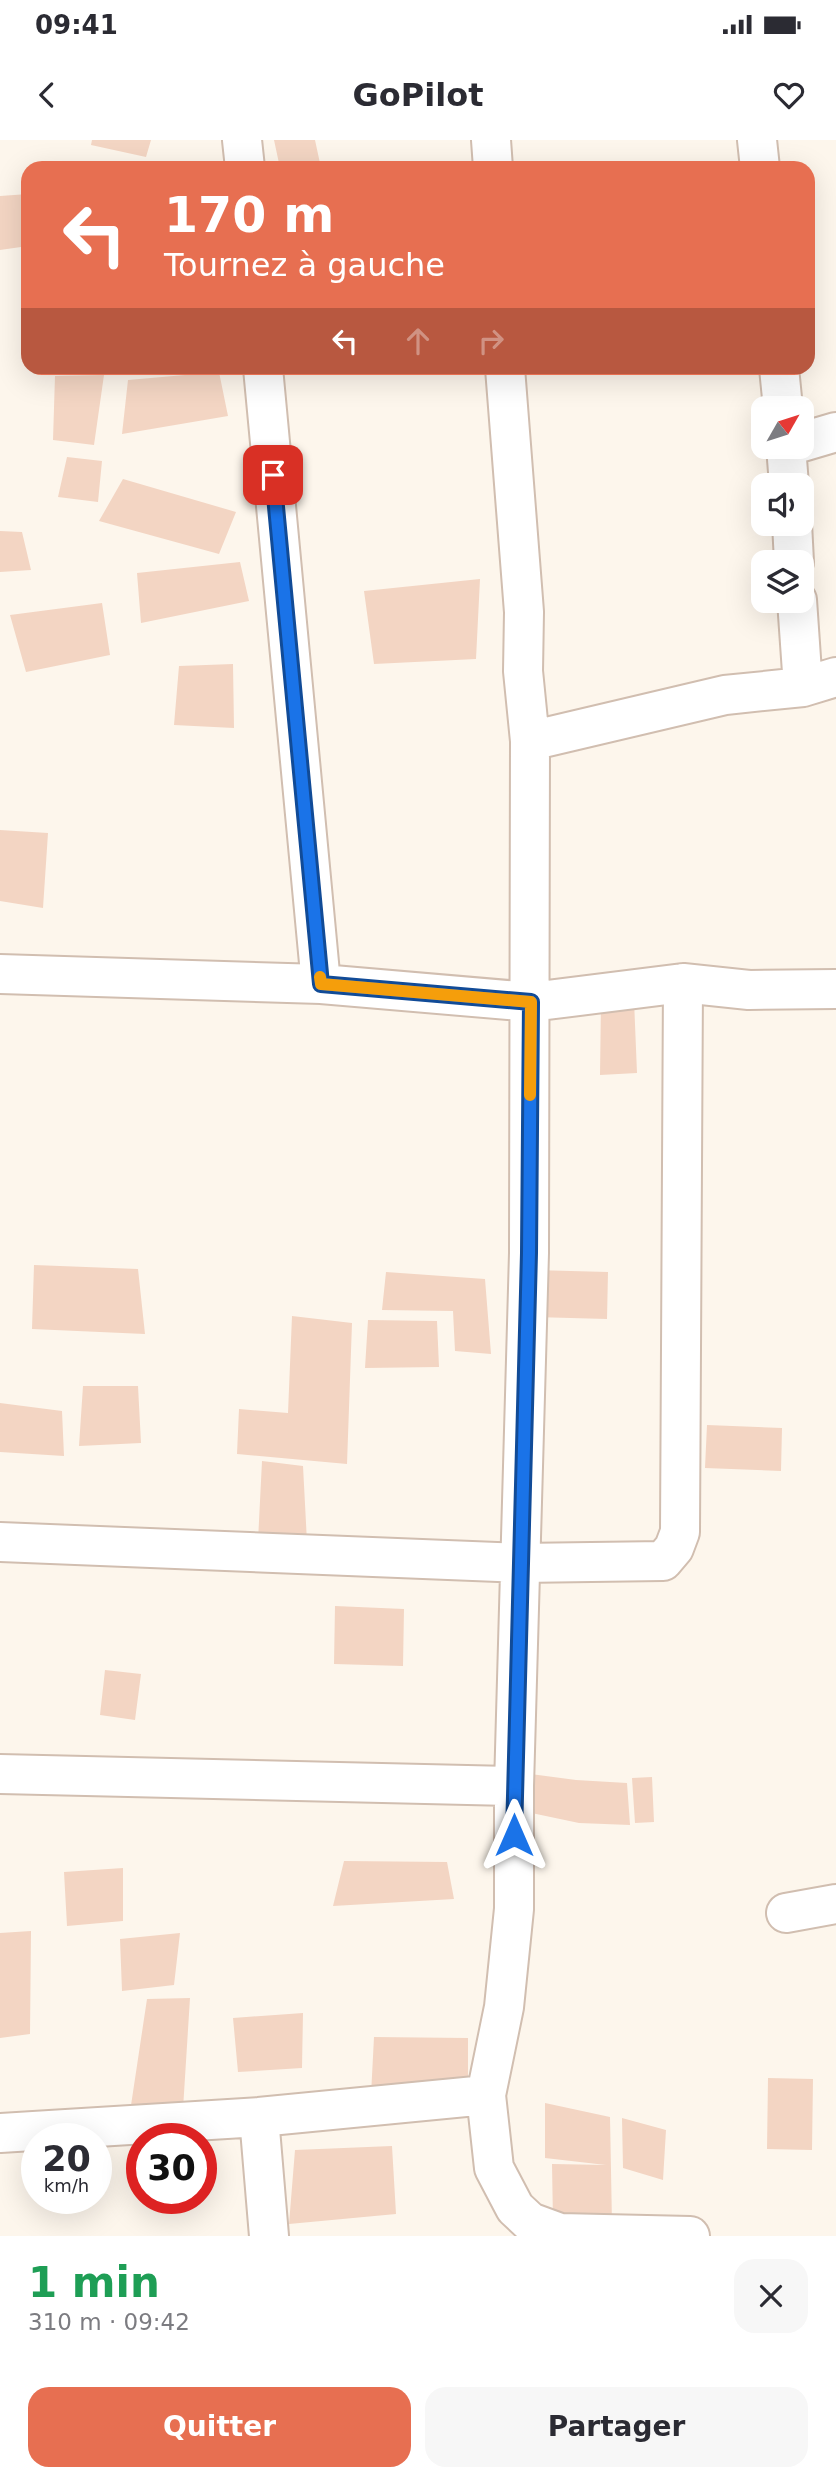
<!DOCTYPE html>
<html lang="fr">
<head>
<meta charset="utf-8">
<style>
	:root { --surface:#fff; --page:#f7f7f7; --text:#2b2b33; --muted:#7c7c81; --accent:#e76f51 }
	body { margin:0; font-family:"DejaVu Sans",sans-serif; background:var(--page); color:var(--text); height:100vh; display:flex; flex-direction:column; font-size:26px; white-space:nowrap }
	* { box-sizing:border-box; margin:0 }
	p { font-size:23px; color:var(--muted) }
	.icon { flex:none; width:38px; height:38px; fill:none; stroke:currentColor; stroke-width:2; stroke-linecap:round; stroke-linejoin:round }
	.map { position:relative; height:2096px; overflow:hidden }
	.sheet { display:flex; flex-direction:column; background:var(--surface); flex:1 }
	.sheet>* { flex:none }
	.guide { position:absolute; left:21px; top:21px; width:794px; height:214px; border-radius:21px; box-shadow:0 7px 28px #0002; background:#e76f51; color:#fff; overflow:hidden }
	.needle { width:46px; rotate:51deg }
	.controls { position:absolute; left:751px; top:256px; display:grid; gap:14px }
	.controls a { display:grid; place-items:center; width:63px; height:63px; border-radius:14px; background:var(--surface); box-shadow:0 7px 28px #0002; font-size:35px }
	.speed { position:absolute; left:21px; top:1983px; display:flex; gap:14px; font-size:35px; font-weight:700; text-align:center }
	.speed>* { display:grid; place-content:center; width:91px; height:91px; border-radius:50%; background:var(--surface); box-shadow:0 7px 28px #0002; line-height:1 }
	.speed small { font-size:18px; font-weight:400 }
	.speed .limit { border:10px solid #d22; background:#fff; color:#111 }
	.pin { position:absolute; display:grid; place-items:center; width:60px; height:60px; color:#fff; margin:-30px; border-radius:14px; box-shadow:0 4px 10px #0006 }
	.me { position:absolute; width:77px; margin:-38px; rotate:0deg; stroke-linejoin:round; filter:drop-shadow(0 0 5px #0008) }
	.turn { display:flex; align-items:center; gap:24px; height:147px; padding:0 28px; font-size:32px }
	.turn .icon { width:91px; height:91px; stroke-width:2.5 }
	.turn b { display:block; font-size:49px; line-height:60px }
	.lanes { display:flex; align-items:center; height:66px; padding:0 28px; background:#0003; justify-content:center; gap:35px; direction:ltr }
	.lanes .off { opacity:.35 }
	.round { display:grid; place-items:center; flex:none; width:74px; height:74px; border-radius:21px; background:var(--page) }
	.head { display:flex; align-items:center; justify-content:space-between; height:119px; padding:0 28px }
	h1 { font-size:42px; font-weight:600; line-height:52px; color:#1e9e55 }
	.primary-button { display:flex; gap:14px; margin-top:auto; padding:14px 28px }
	.primary-button a { flex:1; height:80px; border-radius:21px; background:var(--accent); color:#fff; font-size:28px; font-weight:600; line-height:80px; text-align:center }
	.primary-button a+a { background:var(--page); color:var(--text) }
	.status { display:flex; justify-content:space-between; align-items:center; height:49px; padding:0 35px; background:var(--surface); direction:ltr }
	.status svg { height:19px; fill:currentColor }
	header { display:flex; justify-content:space-between; align-items:center; height:91px; padding:0 28px; background:var(--surface); font-size:32px; font-weight:600 }
	.map>svg:first-child { display:block }
	.building { fill:#f3d5c3 }
	.lines { fill:none; stroke-linecap:round; stroke-linejoin:round }
	.minor-casing { stroke:#d1beb0; stroke-width:42 }
	.minor { stroke:#fff; stroke-width:38 }
	.route-casing { stroke:#114b97; stroke-width:18 }
	.route { stroke:#1a73e8; stroke-width:12 }
	.slow { stroke:#f59e0b; stroke-width:12 }
</style>
</head>
<body>
<div class="status"><b>09:41</b><svg viewBox="0 0 49 12"><path d="M0 12V9h3v3zM5 12V6h3v6zM10 12V3h3v9zM15 12V0h3v12zM26 1h20v11H26zM47 4h2v5h-2z"/></svg></div>
<header><svg class="icon" aria-label="back" viewBox="0 0 24 24"><path d="M15 5l-7 7 7 7"/></svg>GoPilot<svg class="icon" aria-label="heart" viewBox="0 0 24 24"><path d="M12 20l-8-8c-3-5 5-10 8-4 3-6 11-1 8 4z"/></svg></header>
<div class="map">
<svg width="836" height="2096" viewBox="0 0 836 2096">
	<rect width="100%" height="100%" fill="#fdf6ec"/>
	<path class="building" d="M92,0H151L146,17L91,5Z
		M274,0H315L321,28H280Z
		M28,54V106L0,110V56Z
		M219,232L228,276L122,294L128,240Z
		M104,235L94,305L53,300L55,236Z
		M67,317L102,321L98,362L58,357Z
		M123,339L236,372L219,414L99,381Z
		M0,391L22,392L31,430L0,432Z
		M240,422L249,461L141,483L137,433Z
		M480,439L476,519L374,524L364,451Z
		M102,463L110,515L26,532L10,475Z
		M233,524L234,588L174,585L179,526Z
		M0,690L48,693L43,768L0,761Z
		M634,860L637,933L600,935L601,861Z
		M34,1125L138,1129L145,1194L32,1189Z
		M534,1130L608,1132L607,1179L534,1177Z
		M386,1132L485,1139L491,1214L455,1211L453,1171L382,1170Z
		M292,1176L352,1183L347,1324L237,1314L239,1269L288,1273Z
		M368,1180L437,1181L439,1227L365,1228Z
		M83,1246H138L141,1303L79,1306Z
		M0,1263L62,1271L64,1316L0,1312Z
		M707,1285L782,1288L781,1331L705,1328Z
		M262,1321L303,1326L307,1402L258,1401Z
		M335,1466L404,1469L403,1526L334,1524Z
		M105,1530L141,1534L135,1580L100,1575Z
		M523,1633L576,1640L627,1643L630,1685L579,1683L522,1671Z
		M652,1637L654,1682L635,1683L632,1638Z
		M344,1721L447,1722L454,1759L333,1766Z
		M123,1728V1781L67,1786L64,1732Z
		M31,1791L30,1894L0,1898V1793Z
		M180,1793L174,1845L122,1851L120,1799Z
		M190,1858L183,1969L130,1972L147,1859Z
		M303,1873L302,1928L238,1932L233,1878Z
		M374,1897L468,1898V1946L371,1955Z
		M768,1938L813,1939L812,2010L767,2009Z
		M545,1963L610,1977L612,2084L553,2082L552,2024L606,2025L545,2018Z
		M622,1978L666,1990L663,2040L623,2028Z
		M392,2006L396,2074L289,2084L295,2010Z"/>
	<g class="lines">
		<g class="minor-casing">
			<path id="minor" d="M242,0L245,28
				M491,0L493,28
				M757,0L760,28
				M263,228L321,844
				M779,228L783,268
				M802,302L836,292
				M786,306L789,345
				M792,383L794,422
				M797,460L803,547
				M530,601L725,555L803,547L836,537
				M0,834L321,844L531,862L683,843L749,850L836,849
				M0,1402L520,1423L663,1421L674,1408L680,1392L683,843
				M0,1634L514,1646
				M786,1773L836,1764
				M486,1955L494,2028L515,2068L530,2082L560,2093L690,2096
				M259,1977L269,2096
				M0,1993L259,1977L486,1955L504,1867L514,1769V1646L529,1113L530,601L523,531L524,472L505,228"/>
		</g>
		<use href="#minor" class="minor"/>
	</g>
	<g class="lines">
		<g class="route-casing">
			<path id="route" d="M273,335L321,844L531,862L529,1113L514,1695"/>
		</g>
		<use href="#route" class="route"/>
		<path class="slow" d="M320,837L321,844L531,862L530,955"/>
	</g>
</svg>
<div class="controls">
<a><svg class="needle" viewBox="-14 -14 28 28"><path d="M0-13l5 13h-10z" fill="#e53935"/><path d="M0 13l5-13h-10z" fill="#7c7c81"/></svg></a>
<a><svg class="icon" aria-label="sound" viewBox="0 0 24 24"><path d="M4 9h4l5-4v14l-5-4H4zM17 9q2 3 0 6"/></svg></a>
<a><svg class="icon" aria-label="layers" viewBox="0 0 24 24"><path d="M12 4l9 5-9 5-9-5zM3 14l9 5 9-5"/></svg></a>
</div>
<div class="speed"><div>20<small>km/h</small></div><div class="limit">30</div></div>
<div class="pin" style="left:273px;top:335px;background:#d93025"><svg class="icon" aria-label="arrive" viewBox="0 0 24 24"><path d="M6 21V4h12l-3 4 3 4H6"/></svg></div>
<svg class="me" style="left:514px;top:1695px" viewBox="-20 -20 40 40"><path d="M0-17L14 15 0 8-14 15z" fill="#1a73e8" stroke="#fff" stroke-width="4"/></svg>
<div class="guide">
<div class="turn"><svg class="icon" aria-label="left" viewBox="0 0 24 24"><path d="M17 20v-9H6M10 6l-5 5 5 5"/></svg><div><b>170 m</b>Tournez à gauche</div></div>
<div class="lanes"><svg class="icon" aria-label="left" viewBox="0 0 24 24"><path d="M17 20v-9H6M10 6l-5 5 5 5"/></svg><svg class="icon off" aria-label="ahead" viewBox="0 0 24 24"><path d="M12 20V5M6 11l6-6 6 6"/></svg><svg class="icon off" aria-label="right" viewBox="0 0 24 24"><path d="M7 20v-9h11M14 6l5 5-5 5"/></svg></div>
</div>
</div>
<section class="sheet">
<div class="head"><div><h1>1 min</h1><p>310 m · 09:42</p></div><a class="round"><svg class="icon" aria-label="close" viewBox="0 0 24 24"><path d="M6 6l12 12M18 6L6 18"/></svg></a></div>
<div class="primary-button"><a>Quitter</a><a>Partager</a></div>
</section>
</body>
</html>
